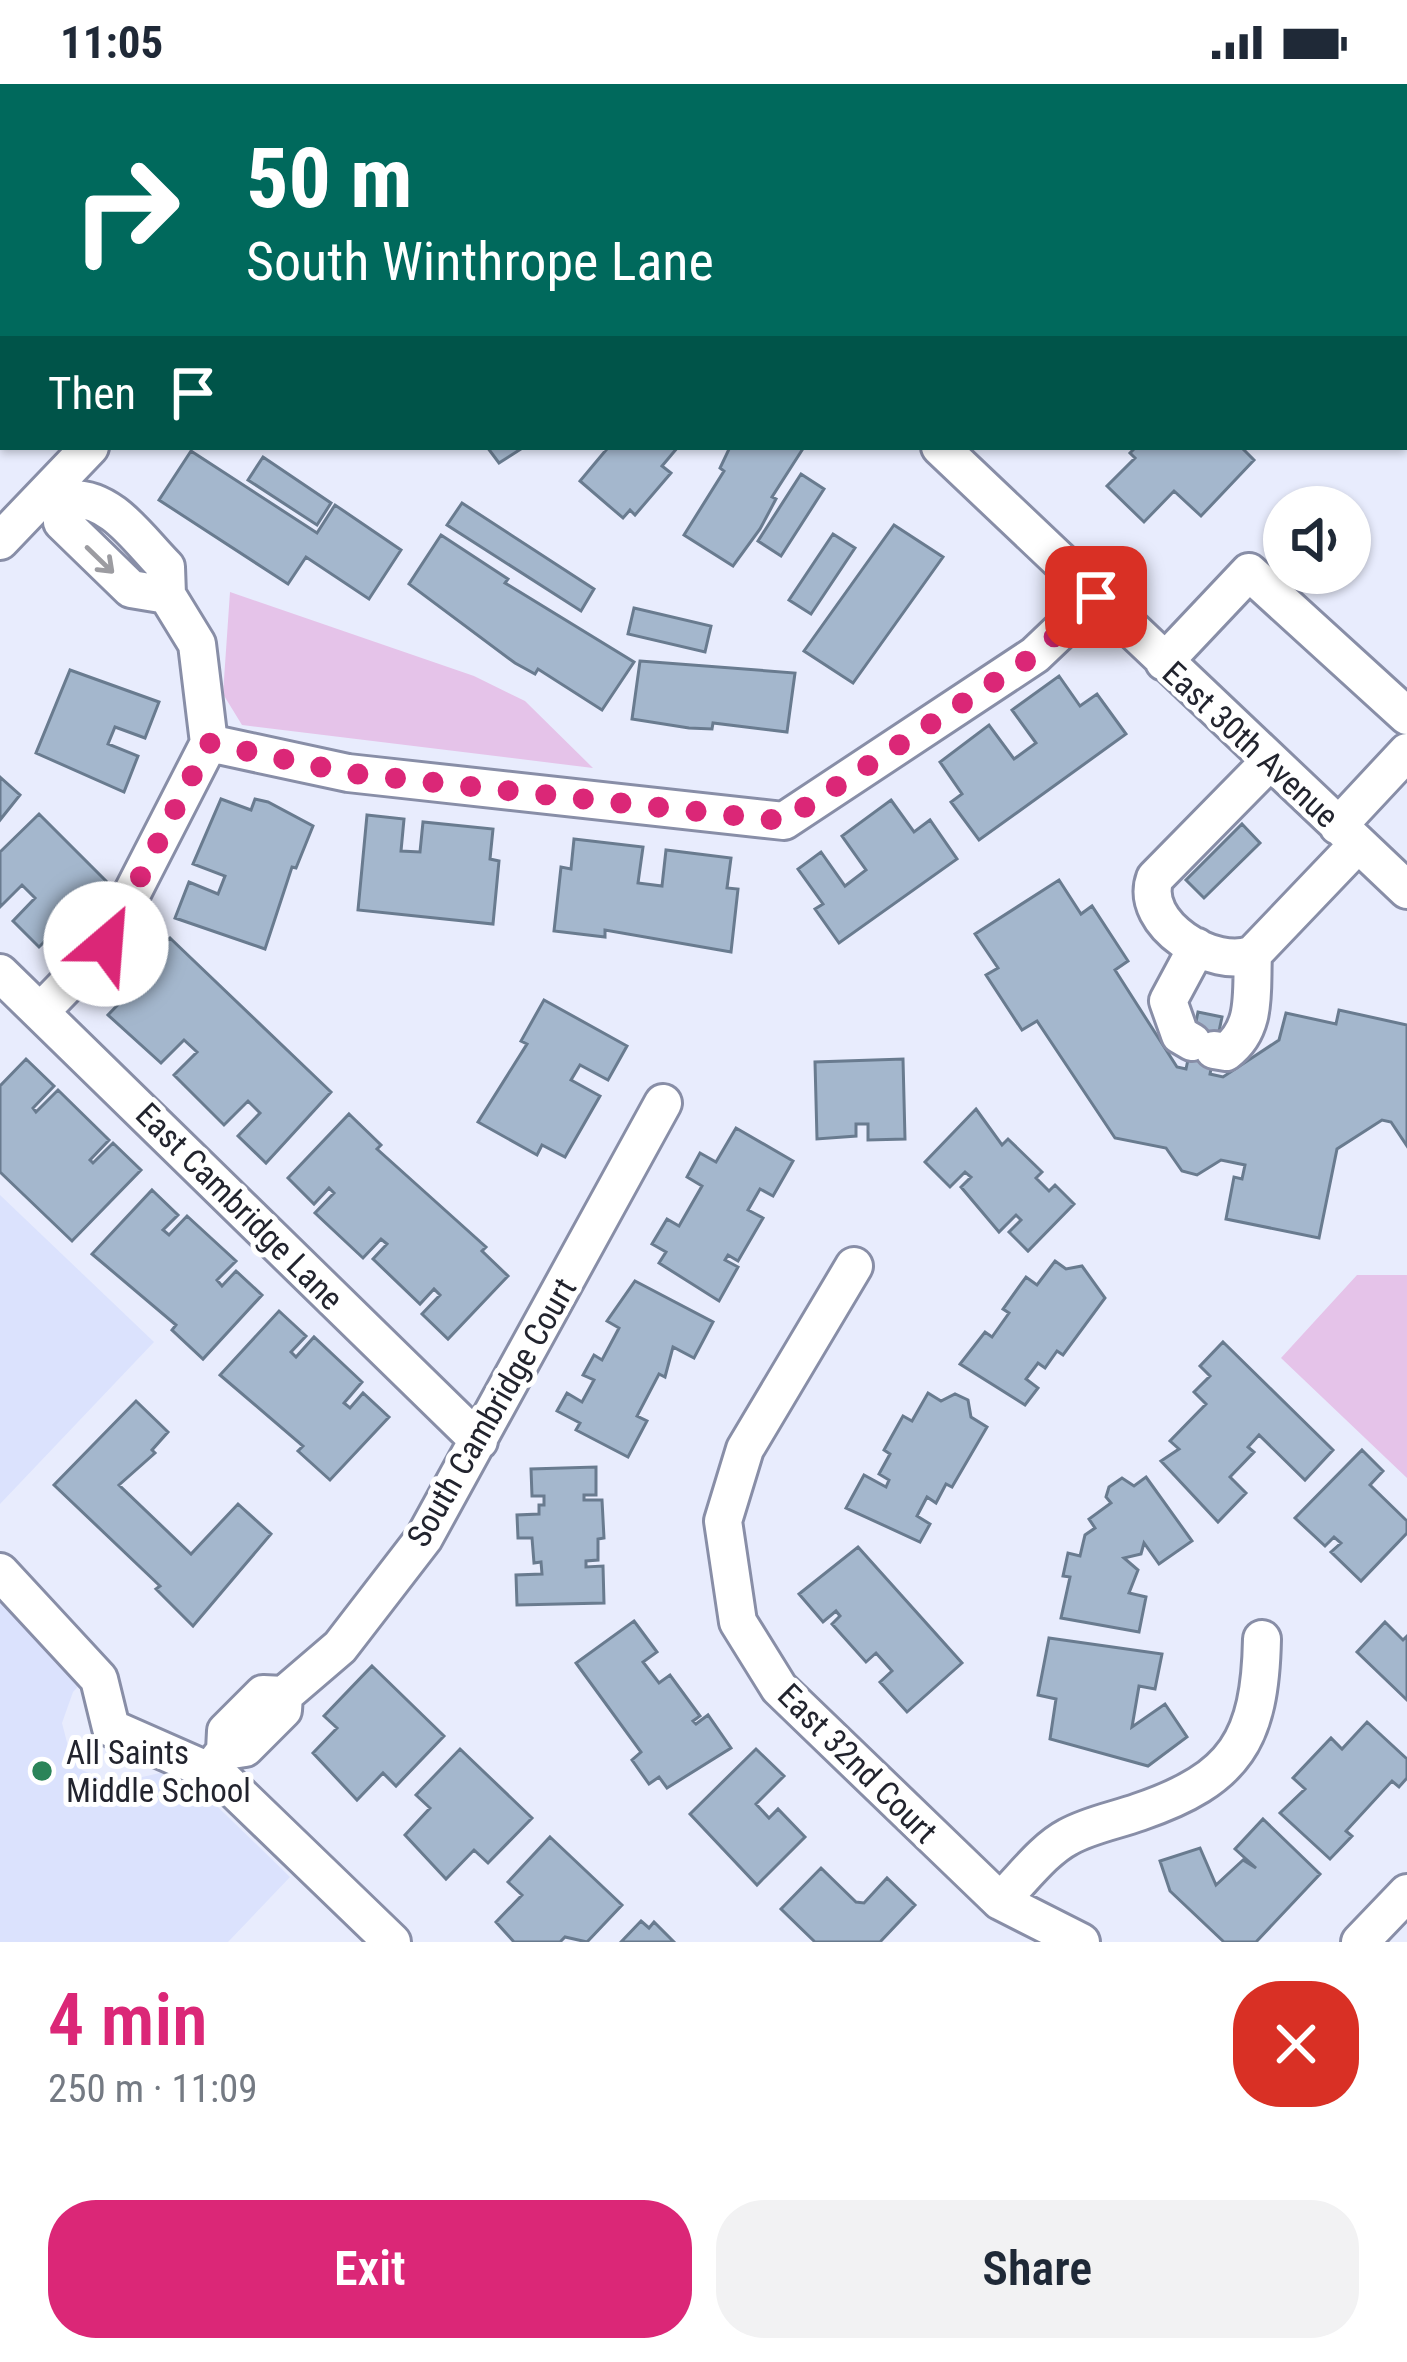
<!DOCTYPE html>
<html lang="en">
<head>
<meta charset="utf-8">
<style>
	:root { --surface:#fff; --page:#f2f2f3; --text:#1f2937; --muted:#747a83; --accent:#db2777 }
	body { margin:0; font-family:"Roboto Condensed",sans-serif; background:var(--page); color:var(--text); height:100vh; display:flex; flex-direction:column; font-size:45px; white-space:nowrap }
	* { box-sizing:border-box; margin:0 }
	p { font-size:39px; color:var(--muted) }
	.icon { flex:none; width:66px; height:66px; fill:none; stroke:currentColor; stroke-width:2; stroke-linecap:round; stroke-linejoin:round }
	.map { position:relative; height:1858px; overflow:hidden }
	.drawer { display:flex; flex-direction:column; background:var(--surface); flex:1 }
	.drawer>* { flex:none }
	.guide { position:absolute; left:0px; top:0px; width:1407px; height:366px; box-shadow:0 3px 9px #0004; background:#00695c; color:#fff; overflow:hidden }
	.controls { position:absolute; left:1263px; top:402px; display:grid; gap:24px }
	.controls a { display:grid; place-items:center; width:108px; height:108px; border-radius:50%; background:var(--surface); box-shadow:0 3px 9px #0004; font-size:60px }
	.pin { position:absolute; display:grid; place-items:center; width:102px; height:102px; color:#fff; margin:-51px; border-radius:24px; box-shadow:0 6px 18px #0006 }
	.me { position:absolute; width:132px; margin:-66px; rotate:27deg; stroke-linejoin:round; filter:drop-shadow(0 0 9px #0008) }
	.turn { display:flex; align-items:center; gap:42px; height:252px; padding:0 48px; font-size:54px }
	.turn .icon { width:156px; height:156px; stroke-width:2.5 }
	.turn b { display:block; font-size:84px; line-height:102px }
	.then { display:flex; align-items:center; height:114px; padding:0 48px; background:#0003; gap:24px; font-size:45px }
	.round { display:grid; place-items:center; flex:none; width:126px; height:126px; border-radius:48px; background:var(--page) }
	.overview { display:flex; align-items:center; justify-content:space-between; height:204px; padding:0 48px }
	h1 { font-size:72px; font-weight:600; line-height:90px; color:var(--accent) }
	.action { display:flex; gap:24px; margin-top:auto; padding:24px 48px }
	.action a { flex:1; height:138px; border-radius:48px; background:var(--accent); color:#fff; font-size:48px; font-weight:600; line-height:138px; text-align:center }
	.action a+a { background:var(--page); color:var(--text) }
	.status { display:flex; justify-content:space-between; align-items:center; height:84px; padding:0 60px; background:var(--surface); direction:ltr }
	.status svg { height:33px; fill:currentColor }
	.map>svg:first-child { display:block }
	.built { fill:#dbe2fd }
	.green { fill:#e5c3e9 }
	.building { fill:#a4b7cd; stroke:#697b8f; stroke-width:3 }
	.lines { fill:none; stroke-linecap:round; stroke-linejoin:round }
	.minor-casing { stroke:#888ea7; stroke-width:42 }
	.major-casing { stroke:#888ea7; stroke-width:54 }
	.minor { stroke:#fff; stroke-width:36 }
	.major { stroke:#fff; stroke-width:48 }
	.oneway { stroke:#9c9ca1 }
	.route { stroke:#db2777; stroke-width:21; stroke-dasharray:0 37.8 }
	.poi-dot { fill:#2b8459; stroke:#fff; stroke-width:4.5 }
	.labels { text-anchor:middle; stroke-width:10; stroke-linejoin:round; paint-order:stroke }
	.street-label { font-size:33px; fill:#22242e; stroke:#fff }
	.poi-label { font-size:33px; fill:#22242e; stroke:#fff; text-anchor:start }
</style>
</head>
<body>
<div class="status"><b>11:05</b><svg viewBox="0 0 49 12"><path d="M0 12V9h3v3zM5 12V6h3v6zM10 12V3h3v9zM15 12V0h3v12zM26 1h20v11H26zM47 4h2v5h-2z"/></svg></div>
<div class="map">
<svg width="1407" height="1858" viewBox="0 0 1407 1858">
	<rect width="100%" height="100%" fill="#e8ecfd"/>
	<path class="built" d="M0,1111L154,1258L0,1420Z
		M0,1513L85,1595L73,1608L62,1639L70,1670L82,1686L112,1700L164,1688L192,1698L290,1793L228,1858H0Z"/>
	<path class="green" d="M230,508L474,592L525,617L593,684L242,641L223,610Z
		M1357,1191H1407V1394L1281,1274Z"/>
	<path class="building" d="M201,0H279L282,3H199Z
		M487,363H524L499,379Z
		M603,363H678L662,382L671,389L635,431L630,426L623,434L580,397L606,366Z
		M730,363H804L772,413L776,415L760,445L733,482L684,451L724,387L720,384Z
		M1136,363H1241L1254,376L1201,432L1174,407L1144,438L1107,402L1135,374L1130,369Z
		M191,367L317,449L335,421L401,466L369,515L306,473L288,500L159,416Z
		M263,373L331,419L317,441L248,396Z
		M801,390L824,405L781,472L758,457Z
		M462,419L594,505L581,527L447,441Z
		M894,441L943,473L853,599L804,567Z
		M833,450L855,464L811,530L789,516Z
		M441,451L508,495L505,499L634,578L602,626L538,585L535,590L515,579L409,500Z
		M634,524L711,542L705,568L628,550Z
		M640,577L795,589L787,648L713,639L712,645L689,644L632,635Z
		M70,586L159,618L145,654L115,643L108,660L138,672L124,708L36,669Z
		M1059,592L1080,622L1097,610L1126,650L979,756L951,718L962,710L940,678L989,641L1014,675L1036,659L1012,626Z
		M0,693L20,711L0,736Z
		M221,715L251,726L255,715L268,718L313,742L296,784L292,783L265,865L175,834L189,798L218,810L225,792L193,780Z
		M891,716L914,748L930,736L957,775L839,859L815,825L823,820L798,785L821,768L845,802L866,786L842,752Z
		M39,730L106,797L39,863L13,837L35,814L22,801L0,823V768Z
		M367,731L404,735L401,767L420,768L423,738L493,745L490,775L499,777L493,840L358,826Z
		M1242,740L1260,759L1204,814L1186,796Z
		M574,755L643,763L638,799L662,802L666,766L731,774L727,804L738,805L731,868L605,846V853L554,847L561,783L571,785Z
		M1059,796L1081,830L1092,822L1128,877L1115,886L1177,983L1186,985L1198,928L1222,933L1210,990L1223,993L1279,956L1286,929L1336,940L1339,926L1407,941V1062L1391,1038L1382,1036L1337,1065L1319,1154L1226,1135L1234,1093L1242,1095L1245,1081L1221,1076L1197,1091L1182,1087L1166,1064L1115,1054L1037,937L1022,946L986,891L998,884L975,850Z
		M170,854L331,1008L266,1079L238,1052L260,1029L248,1017L224,1041L174,991L197,968L184,956L161,979L108,931L130,908L121,900L130,887Z
		M544,916L627,962L608,996L580,981L571,996L600,1012L565,1073L542,1061L537,1071L478,1038L527,960L521,957Z
		M26,975L54,1002L33,1024L36,1028L58,1006L109,1056L90,1076L93,1079L113,1059L141,1086L72,1157L0,1088V1002Z
		M903,975L905,1055L868,1056V1040H856V1052L817,1055L815,978Z
		M976,1025L1002,1061L1008,1055L1042,1088L1036,1094L1049,1107L1055,1101L1074,1120L1028,1167L1009,1148L1021,1136L1016,1131L999,1148L961,1103L971,1093L965,1088L950,1103L925,1078Z
		M349,1030L381,1061L377,1065L486,1163L482,1167L508,1192L448,1255L422,1230L440,1211L434,1205L420,1220L373,1175L387,1160L381,1155L363,1174L315,1129L334,1109L329,1104L314,1120L288,1094Z
		M736,1044L793,1077L773,1112L760,1105L748,1126L763,1134L738,1177L728,1171L725,1176L738,1183L719,1217L659,1179L666,1168L652,1160L667,1135L679,1142L702,1102L687,1093L700,1069L716,1078Z
		M152,1106L178,1131L163,1146L169,1151L187,1132L236,1177L217,1196L222,1202L236,1187L262,1211L203,1275L172,1246L176,1241L92,1170Z
		M1055,1177L1066,1185L1082,1182L1105,1214L1063,1271L1057,1267L1045,1284L1038,1279L1026,1295L1038,1304L1025,1321L960,1280L985,1248L992,1253L1009,1229L1003,1225L1026,1193L1037,1201Z
		M635,1197L713,1238L694,1274L673,1263L665,1293L659,1290L637,1332L647,1337L628,1373L576,1346L580,1339L557,1327L567,1309L582,1318L594,1296L583,1291L594,1271L602,1276L619,1244L607,1237Z
		M279,1227L306,1252L291,1268L296,1273L314,1253L362,1298L344,1319L350,1324L363,1309L389,1333L330,1396L298,1367L303,1362L220,1291Z
		M1223,1258L1333,1366L1305,1396L1259,1351L1248,1363L1254,1368L1230,1393L1246,1409L1218,1438L1161,1377L1179,1365L1170,1357L1206,1320L1194,1308L1210,1292L1200,1282Z
		M928,1309L941,1317L955,1310L968,1316L971,1333L987,1343L952,1403L946,1400L936,1419L927,1413L917,1432L930,1440L920,1458L846,1424L864,1391L886,1403L889,1396L879,1390L890,1370L884,1366L903,1332L912,1337Z
		M136,1317L168,1348L152,1366L155,1369L119,1401L191,1470L238,1420L271,1450L193,1542L156,1505L160,1502L54,1401Z
		M1362,1366L1383,1387L1370,1401L1407,1437V1449L1361,1497L1331,1468L1341,1459L1334,1453L1325,1462L1295,1434Z
		M596,1383V1411H584V1416H602L604,1454L598,1455V1476L586,1477V1483L603,1482L604,1519L517,1521L516,1491L542,1490L541,1478L534,1479L532,1454H518L517,1431L539,1430V1421H544V1412H532L531,1385Z
		M1146,1393L1192,1457L1159,1480L1144,1459L1141,1470L1124,1474L1138,1486L1129,1509L1146,1513L1139,1548L1061,1534L1070,1493L1063,1492L1068,1469L1080,1472L1085,1451L1095,1444L1089,1435L1111,1419L1106,1413L1109,1403L1122,1394L1134,1402Z
		M858,1463L962,1579L907,1628L880,1598L892,1587L876,1569L866,1578L832,1540L840,1532L836,1527L823,1538L799,1510Z
		M634,1537L657,1568L643,1578L659,1599L670,1591L700,1632L693,1637L696,1640L708,1631L731,1664L667,1704L659,1693L649,1700L632,1676L641,1668L576,1579Z
		M1385,1538L1403,1556L1407,1552V1616L1357,1568Z
		M1049,1554L1162,1570L1155,1605L1139,1602L1132,1643L1165,1620L1187,1653L1148,1682L1050,1655L1056,1615L1038,1611Z
		M372,1582L444,1652L396,1702L383,1689L357,1716L313,1669L337,1644L324,1632Z
		M1367,1638L1407,1675V1694L1399,1703L1392,1697L1346,1747L1352,1752L1330,1775L1280,1729L1305,1705L1293,1694L1331,1654L1342,1665Z
		M460,1665L532,1734L488,1779L474,1766L446,1795L405,1751L430,1724L416,1711Z
		M756,1665L784,1692L756,1720L769,1734L778,1725L805,1753L757,1801L690,1730Z
		M1263,1735L1320,1790L1256,1858H1224L1170,1807L1160,1777L1200,1764L1216,1801L1243,1776L1256,1784L1235,1765Z
		M550,1753L622,1821L587,1858L565,1853L560,1858H514L496,1838L522,1811L508,1798Z
		M821,1784L856,1818L864,1819L887,1794L915,1821L880,1858H815L781,1825Z
		M641,1837L649,1844L654,1838L674,1858H621Z"/>
	<g class="lines">
		<g class="minor-casing">
			<path id="minor" d="M564,0L567,3
				M76,3L79,0
				M432,3L434,0
				M0,48L3,49
				M940,363L1407,806
				M70,415L62,438L131,505L167,511
				M0,457L90,363
				M1164,578L1249,488L1407,632
				M209,659L348,689L784,737L1035,571L1096,513
				M1270,677L1155,794C1138,840 1215,887 1253,870L1358,760
				M1338,742L1407,668
				M0,889L479,1357
				M42,926L106,860L209,659L197,560L167,511L166,483C138,455 112,413 70,415L54,401
				M1192,958L1180,951L1168,917L1197,863
				M1214,966L1226,968C1258,944 1251,907 1253,870
				M854,1182L745,1365L723,1437L738,1538L779,1604L1000,1817L1081,1858
				M0,1488L99,1595L111,1644L220,1692L392,1858
				M225,1667L245,1664L283,1626L284,1611L340,1563L424,1454L663,1019
				M215,1680L225,1667L226,1647L263,1610L284,1611
				M1000,1817C1020,1798 1043,1766 1068,1753C1089,1741 1117,1736 1139,1728C1236,1695 1260,1655 1262,1555
				M1360,1858L1407,1809"/>
		</g>
		<g class="major-casing">
			<path id="major" d="M1279,0L1282,3
				M1404,121L1407,124"/>
		</g>
		<use href="#minor" class="minor"/>
		<use href="#major" class="major"/>
	</g>
	<defs><path id="oneway-shaft" d="M-6 0H5M1.5-3L5.5 0L1.5 3" fill="none" stroke-width="1.6" stroke-linecap="round" stroke-linejoin="round" transform="scale(3)"/></defs>
	<use class="oneway" href="#oneway-shaft" transform="translate(100 476) rotate(44)"/>
	<g class="lines">
		<path class="route" d="M106,860L209,659L348,689L784,737L1035,571L1096,513"/>
	</g>
	<circle class="poi-dot" cx="42" cy="1687" r="12"/>
	<g class="labels">
		<g class="street-label">
			<text transform="translate(1251 660) rotate(43)" y="12">East 30th Avenue</text>
			<text transform="translate(240 1122) rotate(45)" y="12">East Cambridge Lane</text>
			<text transform="translate(491 1328) rotate(-60)" y="12">South Cambridge Court</text>
			<text transform="translate(858 1679) rotate(45)" y="12">East 32nd Court</text>
		</g>
		<g class="poi-label">
			<text x="66" y="1680">All Saints<tspan x="66" dy="38">Middle School</tspan></text>
		</g>
	</g>
</svg>
<div class="controls">
<a><svg class="icon" aria-label="sound" viewBox="0 0 24 24"><path d="M4 9h4l5-4v14l-5-4H4zM17 9q2 3 0 6"/></svg></a>
</div>
<div class="pin" style="left:1096px;top:513px;background:#d93025"><svg class="icon" aria-label="arrive" viewBox="0 0 24 24"><path d="M6 21V4h12l-3 4 3 4H6"/></svg></div>
<svg class="me" style="left:106px;top:860px" viewBox="-20 -20 40 40"><circle r="19" fill="#fff"/><path d="M0-13L10 11 0 6-10 11z" fill="#db2777"/></svg>
<div class="guide">
<div class="turn"><svg class="icon" aria-label="right" viewBox="0 0 24 24"><path d="M7 20v-9h11M14 6l5 5-5 5"/></svg><div><b>50 m</b>South Winthrope Lane</div></div>
<div class="then">Then<svg class="icon" aria-label="arrive" viewBox="0 0 24 24"><path d="M6 21V4h12l-3 4 3 4H6"/></svg></div>
</div>
</div>
<section class="drawer">
<div class="overview"><div><h1>4 min</h1><p>250 m · 11:09</p></div><a class="round" style="background:#d93025;color:#fff"><svg class="icon" aria-label="close" viewBox="0 0 24 24"><path d="M6 6l12 12M18 6L6 18"/></svg></a></div>
<div class="action"><a>Exit</a><a>Share</a></div>
</section>
</body>
</html>
